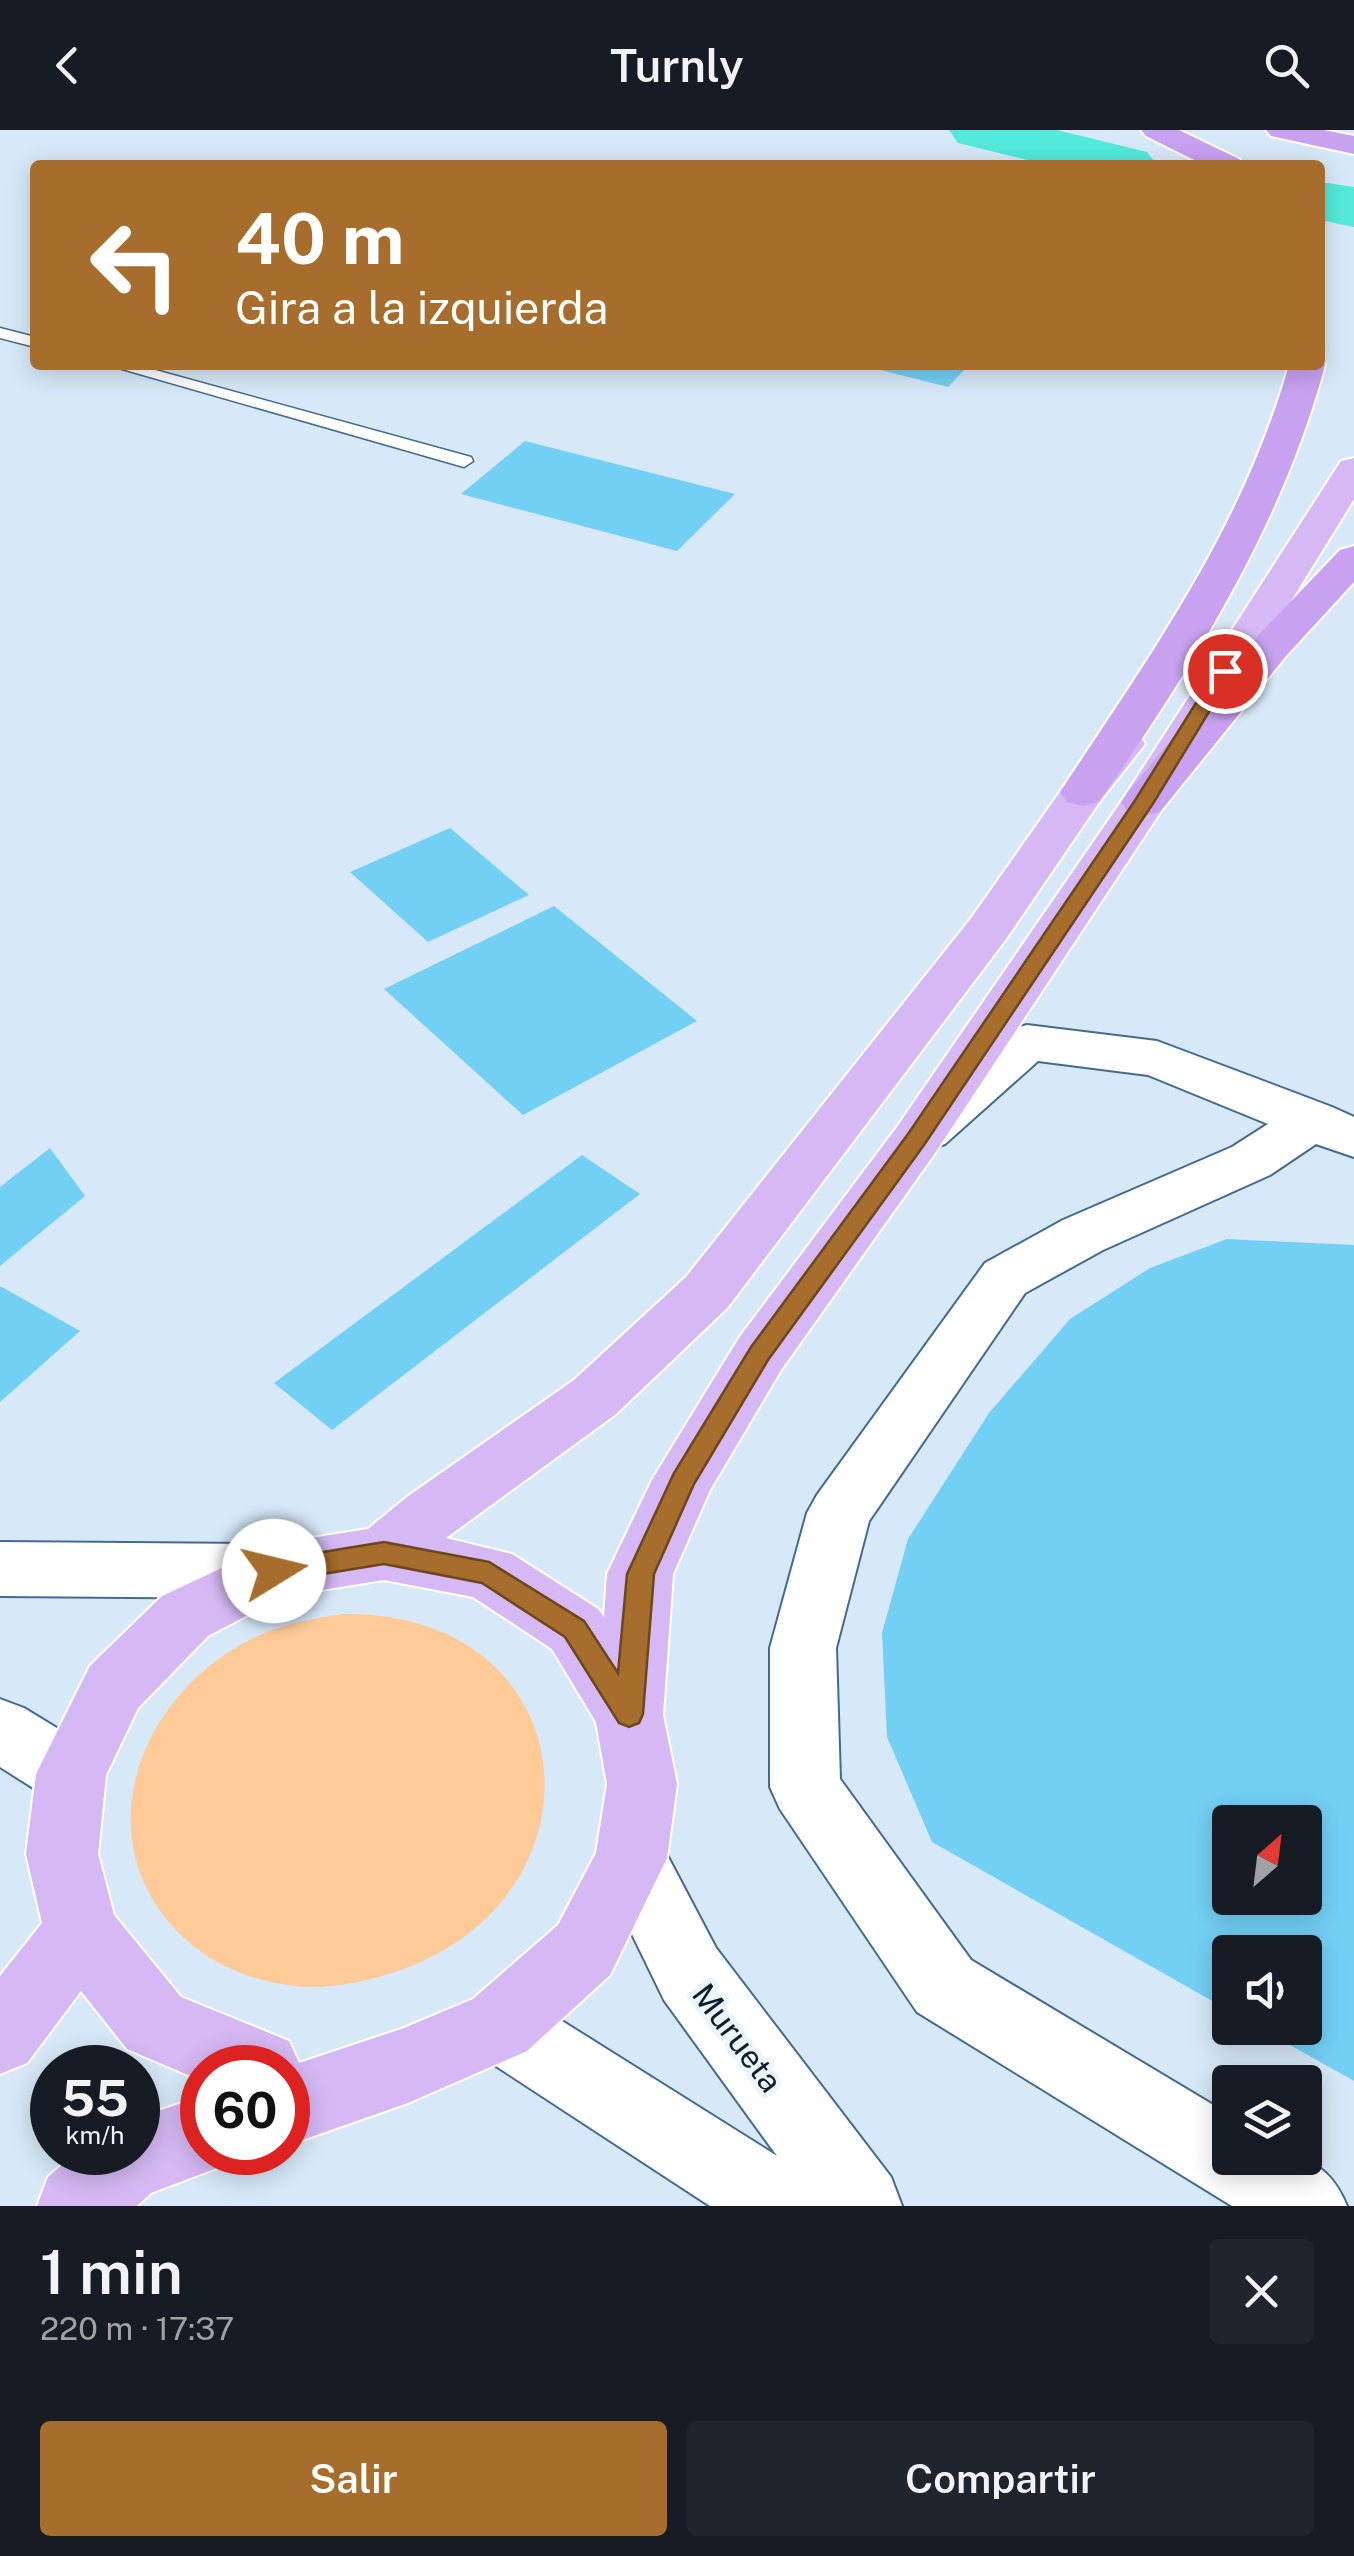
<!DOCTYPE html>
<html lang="es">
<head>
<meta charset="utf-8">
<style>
	:root { --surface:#171b24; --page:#20242c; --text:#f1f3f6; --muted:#9ea1a6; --accent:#a66d2c }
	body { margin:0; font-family:"Public Sans",sans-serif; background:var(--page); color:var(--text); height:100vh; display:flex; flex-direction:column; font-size:38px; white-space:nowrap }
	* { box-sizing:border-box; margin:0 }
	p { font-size:32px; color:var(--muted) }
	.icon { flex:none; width:55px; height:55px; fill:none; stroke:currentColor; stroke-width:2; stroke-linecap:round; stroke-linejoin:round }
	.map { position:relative; height:2076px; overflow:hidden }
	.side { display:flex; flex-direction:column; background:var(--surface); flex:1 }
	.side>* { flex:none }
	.hud { position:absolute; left:30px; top:30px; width:1295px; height:210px; border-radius:10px; box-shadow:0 5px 25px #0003; background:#a66d2c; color:#fff; overflow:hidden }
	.needle { width:65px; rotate:28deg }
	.fabs { position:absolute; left:1212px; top:1675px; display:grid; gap:20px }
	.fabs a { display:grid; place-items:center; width:110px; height:110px; border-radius:10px; background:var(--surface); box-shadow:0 5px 25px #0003; font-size:50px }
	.speed { position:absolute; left:30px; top:1915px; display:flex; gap:20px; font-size:50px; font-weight:700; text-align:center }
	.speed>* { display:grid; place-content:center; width:130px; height:130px; border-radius:50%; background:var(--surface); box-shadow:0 5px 25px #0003; line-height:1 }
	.speed small { font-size:25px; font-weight:400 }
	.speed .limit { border:15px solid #d22; background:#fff; color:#111 }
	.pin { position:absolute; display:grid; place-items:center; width:85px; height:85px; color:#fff; margin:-42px; border:5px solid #fff; border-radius:50%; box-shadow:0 2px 10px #0007 }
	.me { position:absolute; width:110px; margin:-55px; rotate:81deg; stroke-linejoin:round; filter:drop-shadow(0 0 8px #0008) }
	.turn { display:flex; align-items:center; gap:35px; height:210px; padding:0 40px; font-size:45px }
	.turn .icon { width:130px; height:130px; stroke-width:2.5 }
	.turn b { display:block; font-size:70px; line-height:85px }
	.round { display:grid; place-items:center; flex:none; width:105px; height:105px; border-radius:10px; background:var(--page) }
	.head { display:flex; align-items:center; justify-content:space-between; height:170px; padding:0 40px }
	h1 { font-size:60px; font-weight:600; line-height:75px }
	.button { display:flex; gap:20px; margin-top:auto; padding:20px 40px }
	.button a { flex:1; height:115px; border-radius:10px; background:var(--accent); color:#fff; font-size:40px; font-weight:600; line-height:115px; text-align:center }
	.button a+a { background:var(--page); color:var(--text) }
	header { display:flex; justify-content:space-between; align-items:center; height:130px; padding:0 40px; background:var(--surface); font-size:45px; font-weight:600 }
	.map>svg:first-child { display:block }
	.green { fill:#fdca98 }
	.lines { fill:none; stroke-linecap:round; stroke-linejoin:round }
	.river { fill:#53eadb; fill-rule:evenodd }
	.building { fill:#73d0f5; fill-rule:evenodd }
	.service-casing { stroke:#436b8e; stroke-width:3 }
	.minor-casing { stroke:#436b8e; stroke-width:4 }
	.tertiary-casing { stroke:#436b8e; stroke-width:4 }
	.secondary-casing { stroke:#436b8e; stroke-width:4 }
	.primary-casing { stroke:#fff; stroke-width:4 }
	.trunk-casing { stroke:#fff; stroke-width:4 }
	.service { fill:#fff; fill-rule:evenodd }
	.minor { fill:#fff; fill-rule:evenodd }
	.tertiary { fill:#fff; fill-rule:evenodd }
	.secondary { fill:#fff; fill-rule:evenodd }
	.primary { fill:#d6b9f4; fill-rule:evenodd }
	.trunk { fill:#c8a2f0; fill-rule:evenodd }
	.route { fill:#a66d2c; stroke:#6c471d; stroke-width:2.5 }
	.labels { text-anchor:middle; stroke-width:10; stroke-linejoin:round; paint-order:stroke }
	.near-street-label { font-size:32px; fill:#0d1d2b; stroke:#ecf5fd }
</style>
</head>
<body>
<header><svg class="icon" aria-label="back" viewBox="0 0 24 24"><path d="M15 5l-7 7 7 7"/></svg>Turnly<svg class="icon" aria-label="search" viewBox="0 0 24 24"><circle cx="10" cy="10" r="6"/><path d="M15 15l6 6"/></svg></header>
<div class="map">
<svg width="1354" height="2076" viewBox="0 0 1354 2076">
	<rect width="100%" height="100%" fill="#d7e9f8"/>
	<path class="green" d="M343,1484C584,1481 614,1759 406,1838C371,1851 332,1860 295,1856C250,1851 206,1833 175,1799C88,1705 139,1571 242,1514C274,1496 307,1489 343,1484Z"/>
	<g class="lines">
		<path class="river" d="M949,0H1057L1147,22L1157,35H1048L958,13Z
			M1320,52L1354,57V97L1320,90Z"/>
	</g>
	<path class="building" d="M861,235H969L948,257Z
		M525,311L735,364L677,421L461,364Z
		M450,698L529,765L428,812L350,742Z
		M554,776L697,891L523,985L384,859Z
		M50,1018L85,1066L0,1136V1057Z
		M582,1025L640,1064L332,1300L274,1253Z
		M1227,1109L1354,1115V1951L1260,1898H1305V1822H1230V1881L932,1712L887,1607L882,1503L908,1409L989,1283L1070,1189L1150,1138ZM1230,1692H1305V1768H1230Z
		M0,1156L80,1201L0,1272Z"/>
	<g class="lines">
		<g class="service-casing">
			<path id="service" d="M0,198L35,207V217L0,208Z
				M108,235H137L471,327L473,331L464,337L457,335Z"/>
		</g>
		<g class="minor-casing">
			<path id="minor" d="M1027,895L1157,911L1332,977L1354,987V1027L1316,1014L1270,1045L1103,1120L1025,1163L869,1391L836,1518L840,1649L971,1830L1230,1985V2028C1286,2028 1322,2016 1347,2076H1232L917,1882L780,1679L770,1657V1518L807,1383L817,1365L985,1133L1063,1090L1232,1017L1268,994L1148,945L1038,931L945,1014L926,1020L907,1014L899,1001L907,988L1009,900Z"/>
		</g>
		<g class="tertiary-casing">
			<path id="tertiary" d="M631,1695L656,1704L716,1818L891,2047L902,2076H710L473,1921L462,1895L473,1869L500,1858L527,1869L777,2026L664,1870L595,1728L606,1704Z"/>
		</g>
		<g class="secondary-casing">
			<path id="secondary" d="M0,1412L273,1414L296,1422L305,1441L296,1460L273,1468L0,1466Z
				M0,1569L24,1578L96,1622L106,1644L96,1666L71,1675L46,1666L0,1637Z"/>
		</g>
		<g class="primary-casing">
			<path id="primary" d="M1354,328V369L1167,672L935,1023L781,1240L710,1360L673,1444L663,1585L677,1654L667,1728L610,1845L527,1921L408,1973L288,2015V1938H202V1951L127,1919L81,1861L27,1933L0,1944V1846L42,1793L26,1724L36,1644L90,1536L162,1466L273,1414L368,1399L407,1367L574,1250L686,1147L972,787L1067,652L1107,605L1123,601L1139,605L1145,614L1100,671L1006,809L728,1177L616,1284L446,1408L512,1424L598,1479L604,1487L607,1444L652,1350L739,1208L897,997L1121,672L1341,331ZM384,1450L473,1467L552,1519L596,1592L607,1654L596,1723L558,1795L473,1869L404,1898L299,1933L289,1911L181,1867L114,1785L98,1724L106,1645L138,1578L208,1506L284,1466Z
				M202,1966V2022H234L230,2033L151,2063L137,2076H37L48,2047L77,2022H138V1988Z"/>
		</g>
		<g class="trunk-casing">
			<path id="trunk" d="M1141,0H1179L1239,29L1243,35H1204L1146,6Z
				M1266,0H1324L1354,6V24L1271,6Z
				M1320,228L1325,235C1282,395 1193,536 1099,672L1083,676L1067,672L1060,662C1153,521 1242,399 1289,235H1320Z
				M1354,416V452L1286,526L1160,682L1144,686L1128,682L1121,672L1128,662L1256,508L1340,420Z"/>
		</g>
		<use href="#service" class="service"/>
		<use href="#minor" class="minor"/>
		<use href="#tertiary" class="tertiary"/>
		<use href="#secondary" class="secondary"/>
		<use href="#primary" class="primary"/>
		<use href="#trunk" class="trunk"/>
	</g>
	<path class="route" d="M1225,536L1234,541L1154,672L924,1015L768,1230L694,1354L654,1444L643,1584L639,1593L629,1597L619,1593L565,1507L482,1453L384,1434L274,1452L264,1449L260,1441L264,1433L274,1430L384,1412L489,1432L584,1491L618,1543L627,1444L674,1343L751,1217L908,1004L1134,672L1216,541Z"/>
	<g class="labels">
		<g class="near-street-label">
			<text transform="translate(737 1908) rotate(53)" y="11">Murueta</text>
		</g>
	</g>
</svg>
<div class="fabs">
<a><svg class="needle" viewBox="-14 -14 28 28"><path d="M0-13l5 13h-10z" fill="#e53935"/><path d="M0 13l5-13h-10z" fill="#9ea1a6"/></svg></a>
<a><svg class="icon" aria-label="sound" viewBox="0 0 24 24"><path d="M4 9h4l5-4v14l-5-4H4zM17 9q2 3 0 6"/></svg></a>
<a><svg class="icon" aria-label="layers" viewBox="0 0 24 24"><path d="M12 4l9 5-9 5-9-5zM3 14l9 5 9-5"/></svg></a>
</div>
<div class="speed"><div>55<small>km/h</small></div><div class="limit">60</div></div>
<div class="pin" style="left:1225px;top:541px;background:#d93025"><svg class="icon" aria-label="arrive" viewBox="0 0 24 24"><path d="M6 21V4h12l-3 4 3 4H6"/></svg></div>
<svg class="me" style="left:274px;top:1441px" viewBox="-20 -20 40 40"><circle r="19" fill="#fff"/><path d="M0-13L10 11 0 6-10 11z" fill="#a66d2c"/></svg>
<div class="hud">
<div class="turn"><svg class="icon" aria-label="left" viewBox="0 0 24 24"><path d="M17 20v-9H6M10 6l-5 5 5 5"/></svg><div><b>40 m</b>Gira a la izquierda</div></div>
</div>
</div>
<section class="side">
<div class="head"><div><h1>1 min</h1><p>220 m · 17:37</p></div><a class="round"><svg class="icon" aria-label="close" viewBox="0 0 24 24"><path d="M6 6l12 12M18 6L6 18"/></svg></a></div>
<div class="button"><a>Salir</a><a>Compartir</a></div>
</section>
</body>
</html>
